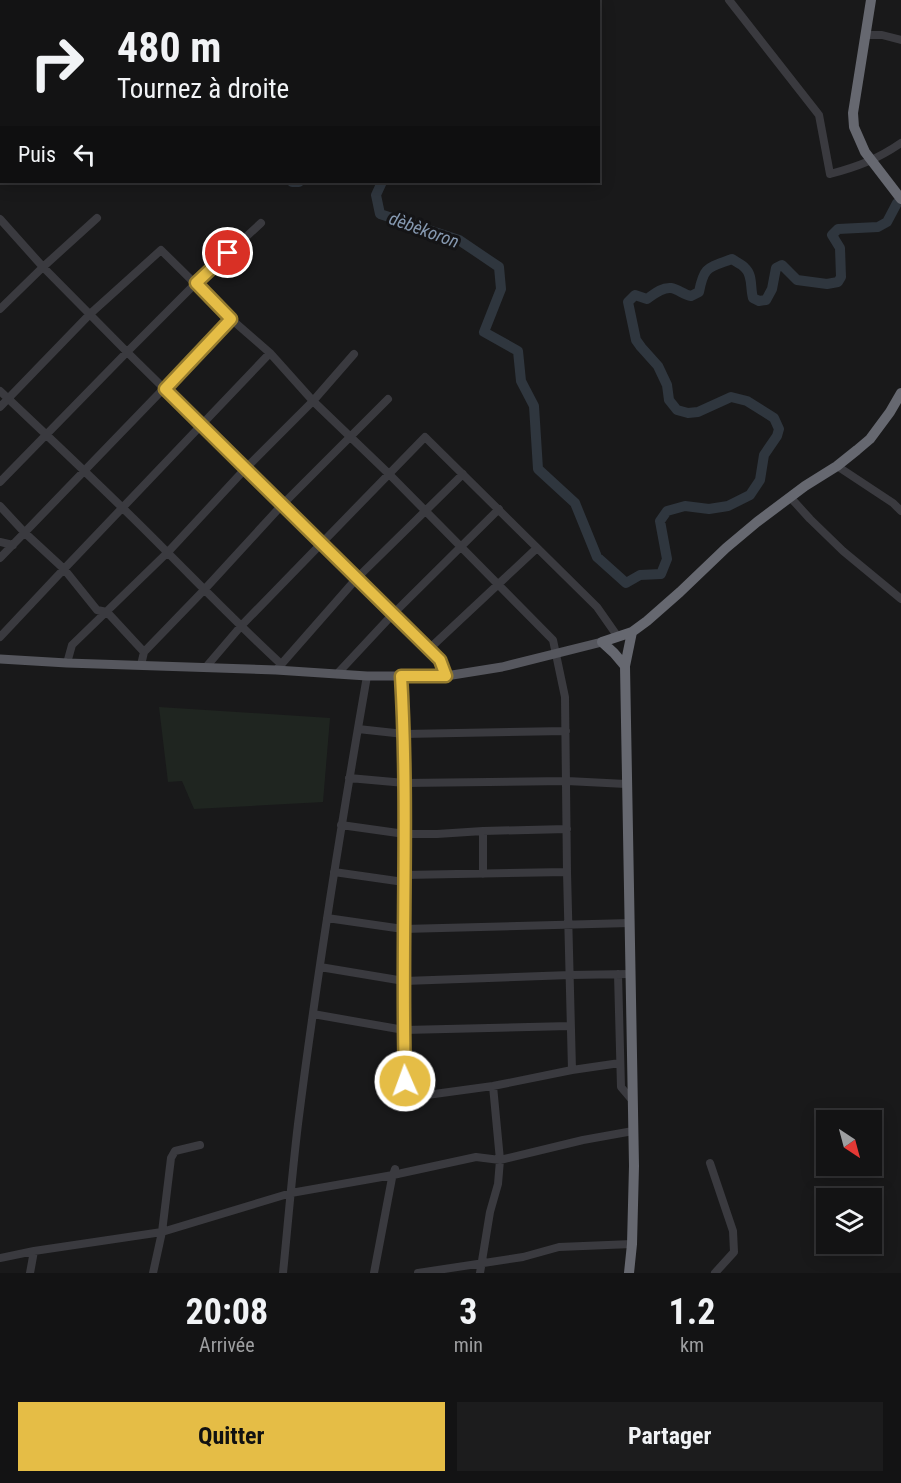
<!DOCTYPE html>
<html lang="fr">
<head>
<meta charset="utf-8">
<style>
	:root { --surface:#131314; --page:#1c1c1d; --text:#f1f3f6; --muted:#9d9ea0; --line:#323234; --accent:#e5bd46 }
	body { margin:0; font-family:"Roboto Condensed",sans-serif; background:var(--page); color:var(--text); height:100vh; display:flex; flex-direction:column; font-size:22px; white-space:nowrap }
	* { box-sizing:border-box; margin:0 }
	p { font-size:20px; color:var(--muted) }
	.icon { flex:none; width:33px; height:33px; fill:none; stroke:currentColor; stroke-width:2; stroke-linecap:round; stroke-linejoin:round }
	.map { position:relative; height:1273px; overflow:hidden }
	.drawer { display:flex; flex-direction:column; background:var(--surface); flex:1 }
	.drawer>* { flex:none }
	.hud { position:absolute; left:0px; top:0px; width:600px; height:183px; box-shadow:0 3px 15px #0003,0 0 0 2px var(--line); background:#131314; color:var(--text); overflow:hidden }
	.needle { width:39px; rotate:144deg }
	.tools { position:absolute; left:816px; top:1110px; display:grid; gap:12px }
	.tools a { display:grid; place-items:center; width:66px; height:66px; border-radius:0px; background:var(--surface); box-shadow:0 3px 15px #0003,0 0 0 2px var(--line); font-size:30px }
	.pin { position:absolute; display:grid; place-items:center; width:51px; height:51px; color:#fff; margin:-26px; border:3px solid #fff; border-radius:50%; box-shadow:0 2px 6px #0007 }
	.me { position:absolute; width:66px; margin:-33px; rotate:358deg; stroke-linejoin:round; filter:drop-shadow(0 0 4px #0008) }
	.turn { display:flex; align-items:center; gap:21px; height:126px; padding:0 18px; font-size:27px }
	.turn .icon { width:78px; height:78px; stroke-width:2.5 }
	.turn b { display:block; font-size:42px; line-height:51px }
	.then { display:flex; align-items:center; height:57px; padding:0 18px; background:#0003; gap:12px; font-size:22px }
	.eta { display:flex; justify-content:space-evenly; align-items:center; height:102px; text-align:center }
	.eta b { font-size:36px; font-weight:700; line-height:42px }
	.primary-button { display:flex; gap:12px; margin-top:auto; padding:12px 18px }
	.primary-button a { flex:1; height:69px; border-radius:0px; background:var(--accent); color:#111; font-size:24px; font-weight:700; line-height:69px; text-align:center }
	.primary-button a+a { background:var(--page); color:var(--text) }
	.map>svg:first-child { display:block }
	.green { fill:#1f2520 }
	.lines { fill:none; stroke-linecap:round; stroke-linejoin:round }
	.river { stroke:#2f363e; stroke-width:10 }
	.minor { stroke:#3a3a3f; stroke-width:8 }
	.major { stroke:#56575e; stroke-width:9 }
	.highway { stroke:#666870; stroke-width:10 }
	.route-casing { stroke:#957b2e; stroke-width:15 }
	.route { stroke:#e5bd46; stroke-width:10 }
	.labels { text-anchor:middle; stroke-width:6; stroke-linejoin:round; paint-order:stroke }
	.water-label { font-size:18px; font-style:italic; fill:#8699b1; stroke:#141416 }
</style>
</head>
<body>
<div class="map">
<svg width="901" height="1273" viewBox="0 0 901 1273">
	<rect width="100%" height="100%" fill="#19191a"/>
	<path class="green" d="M159,707L330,718L323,802L194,809L182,781L168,782Z"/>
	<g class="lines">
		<path class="river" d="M211,0V2
			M292,182H299
			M382,182L376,195L380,214L459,240L499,267L501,289L484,332L518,351L521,381L534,406L538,469L575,503L597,557L626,583L640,575L661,574L667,559L660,521L667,511L685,506L709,509L728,506L750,495L760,480L764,455L777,436L779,429L774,418L747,401L731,397L698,412L688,413L677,410L669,400L667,385L658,366L641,347L636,340L628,302L635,295L647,299C654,294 662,287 671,288C678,289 684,295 691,296L699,292C704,266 708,268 732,259C736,262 742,264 745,268C753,275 750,288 753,298L759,301L766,300L772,289L776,268L782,265L797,280L827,284L838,282L841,277L840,248L832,235L838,229L878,227L887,222L897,203"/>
		<path class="minor" d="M729,0L819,115L830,174C857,167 878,159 901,143
			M512,2L513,0
			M865,35H882L901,40
			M0,219L43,267L127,352L440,660L446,676
			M0,309L43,267L97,218
			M0,391C56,444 113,497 167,552C205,590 242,628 281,664
			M0,407L90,314L161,250L231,319L270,353L313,401L389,474L553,640L565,697L567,872L572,1070
			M837,466L893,503L901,511
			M0,482L127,352L196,283L261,223
			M790,497L810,519L843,551L901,599
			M0,506L25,533L64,569L97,610L107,612L144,652
			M0,542L13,545
			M0,558L231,319
			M0,637L64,569L270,353
			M429,649L537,548
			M67,663L72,645L168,552L246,468L313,401L354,354
			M141,665L144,652L204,590L282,505L388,399
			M206,667L241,626L425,437L597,607L618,637
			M278,668L357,578L463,474
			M337,674L393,614L499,509
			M401,677L405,783L403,929L405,1098L493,1086L572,1070L620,1063
			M358,729L404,734L566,731
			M349,778L405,783L567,781L626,784
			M341,825L405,834H437L483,831L567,829
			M483,831V874
			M334,872L404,882
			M404,875L567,872
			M327,918L403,929L630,923
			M320,967L404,981L570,975L630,974
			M618,974L621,1087L632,1100
			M313,1014L404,1030L570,1026
			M710,1163L733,1231L734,1252L715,1273
			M0,1258L34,1251L162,1232L291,1193L393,1175L476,1157L500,1160L583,1140L633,1131
			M30,1273L34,1251
			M153,1273L162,1232L171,1158L175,1151L200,1145
			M283,1273C288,1223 292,1174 298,1124C317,974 341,825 367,676
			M374,1273L392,1178L395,1169
			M418,1273L523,1257L559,1247L632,1244
			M480,1273L490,1212L498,1184L500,1160L493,1086"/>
		<path class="major" d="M0,659L67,663L276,670L367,676H446L502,667L602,642"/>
		<path class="highway" d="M871,0L853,113L854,127L865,152L901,199
			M602,642L632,632L647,621L680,592L726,548L757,522L805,486L837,466L857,450L870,439L890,412L901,393
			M602,642L614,653L625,666
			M629,1273L632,1244L634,1166L625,666L632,632"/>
	</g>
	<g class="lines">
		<g class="route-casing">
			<path id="route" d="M228,253L196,283L231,319L165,389L440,660L446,676H401C409,811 401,946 405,1081"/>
		</g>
		<use href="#route" class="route"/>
	</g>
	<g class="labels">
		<g class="water-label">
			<text transform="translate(424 230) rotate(20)" y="6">dèbèkoron</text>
		</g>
	</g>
</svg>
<div class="tools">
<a><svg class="needle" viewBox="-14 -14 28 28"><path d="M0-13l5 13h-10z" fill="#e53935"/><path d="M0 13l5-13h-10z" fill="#9d9ea0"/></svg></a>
<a><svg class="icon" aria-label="layers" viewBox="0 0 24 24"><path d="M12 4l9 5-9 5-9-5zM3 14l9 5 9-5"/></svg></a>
</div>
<div class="pin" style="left:228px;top:253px;background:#d93025"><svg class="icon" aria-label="arrive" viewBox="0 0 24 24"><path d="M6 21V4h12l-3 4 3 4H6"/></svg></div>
<svg class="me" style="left:405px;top:1081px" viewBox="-20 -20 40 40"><circle r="17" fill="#e5bd46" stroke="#fff" stroke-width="3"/><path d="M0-11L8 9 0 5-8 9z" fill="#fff"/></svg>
<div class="hud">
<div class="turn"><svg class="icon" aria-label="right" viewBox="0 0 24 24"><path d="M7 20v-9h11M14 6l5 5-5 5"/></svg><div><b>480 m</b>Tournez à droite</div></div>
<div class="then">Puis<svg class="icon" aria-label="left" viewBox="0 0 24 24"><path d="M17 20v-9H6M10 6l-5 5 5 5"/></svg></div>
</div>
</div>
<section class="drawer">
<div class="eta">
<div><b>20:08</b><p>Arrivée</p></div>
<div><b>3</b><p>min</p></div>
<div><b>1.2</b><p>km</p></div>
</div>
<div class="primary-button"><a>Quitter</a><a>Partager</a></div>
</section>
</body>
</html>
